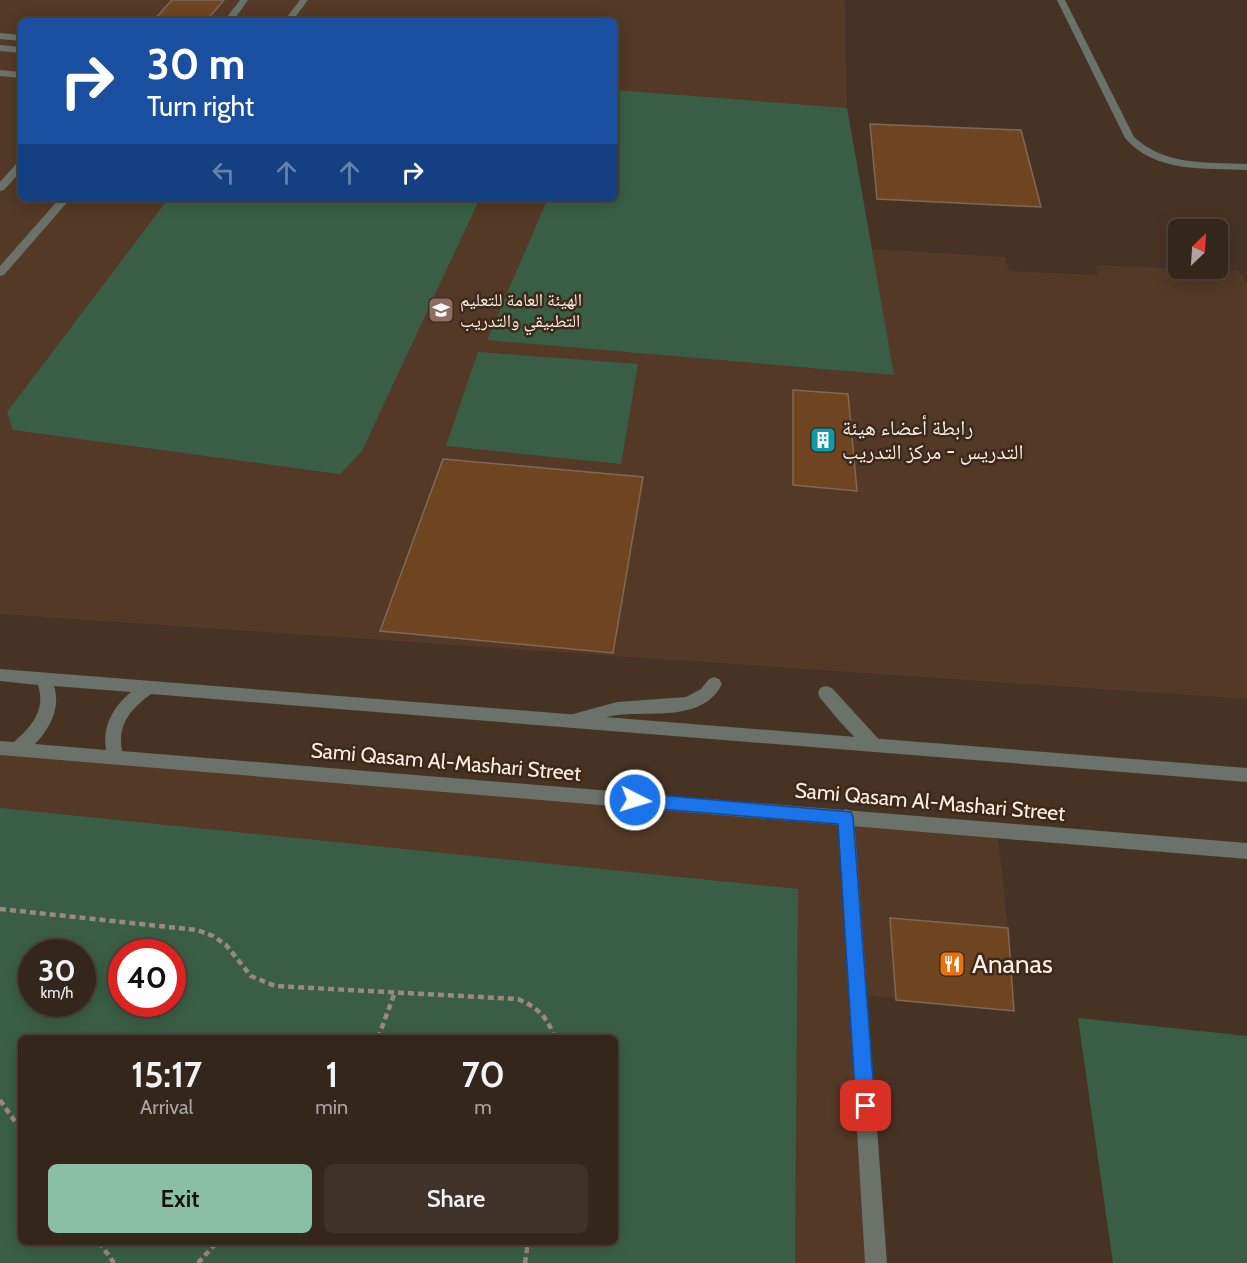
<!DOCTYPE html>
<html lang="en">
<head>
<meta charset="utf-8">
<style>
	:root { --surface:#35261b; --page:#403228; --text:#f1f3f6; --muted:#aaa5a3; --line:#4f433a; --accent:#8abfa5 }
	body { margin:0; font-family:Cabin,"Noto Naskh Arabic",sans-serif; background:var(--page); color:var(--text); height:100vh; display:flex; flex-direction:column; font-size:22px; white-space:nowrap }
	* { box-sizing:border-box; margin:0 }
	p { font-size:20px; color:var(--muted) }
	.icon { flex:none; width:33px; height:33px; fill:none; stroke:currentColor; stroke-width:2; stroke-linecap:round; stroke-linejoin:round }
	.map { position:relative; flex:1; overflow:hidden }
	.side { position:absolute; left:18px; top:1035px; width:600px; height:210px; display:flex; flex-direction:column; background:var(--surface); border-radius:9px; box-shadow:0 3px 15px #0003,0 0 0 2px var(--line) }
	.side>* { flex:none }
	.top-card { position:absolute; left:18px; top:18px; width:600px; height:183px; border-radius:9px; box-shadow:0 3px 15px #0003,0 0 0 2px var(--line); background:#1a4fa0; color:#fff; overflow:hidden }
	.needle { width:39px; rotate:25deg }
	.tools { position:absolute; left:1168px; top:219px; display:grid; gap:12px }
	.tools a { display:grid; place-items:center; width:60px; height:60px; border-radius:9px; background:var(--surface); box-shadow:0 3px 15px #0003,0 0 0 2px var(--line); font-size:30px }
	.speed { position:absolute; left:18px; top:939px; display:flex; gap:12px; font-size:30px; font-weight:700; text-align:center }
	.speed>* { display:grid; place-content:center; width:78px; height:78px; border-radius:50%; background:var(--surface); box-shadow:0 3px 15px #0003,0 0 0 2px var(--line); line-height:1 }
	.speed small { font-size:15px; font-weight:400 }
	.speed .limit { border:9px solid #d22; background:#fff; color:#111 }
	.pin { position:absolute; display:grid; place-items:center; width:51px; height:51px; color:#fff; margin:-26px; border-radius:12px; box-shadow:0 3px 9px #0006 }
	.me { position:absolute; width:66px; margin:-33px; rotate:95deg; stroke-linejoin:round; filter:drop-shadow(0 0 4px #0008) }
	.turn { display:flex; align-items:center; gap:21px; height:126px; padding:0 30px; font-size:27px }
	.turn .icon { width:78px; height:78px; stroke-width:2.5 }
	.turn b { display:block; font-size:42px; line-height:51px }
	.lanes { display:flex; align-items:center; height:57px; padding:0 30px; background:#0003; justify-content:center; gap:30px; direction:ltr }
	.lanes .off { opacity:.35 }
	.eta { display:flex; justify-content:space-evenly; align-items:center; height:102px; text-align:center }
	.eta b { font-size:36px; font-weight:600; line-height:42px }
	.primary-button { display:flex; gap:12px; margin-top:auto; padding:12px 30px }
	.primary-button a { flex:1; height:69px; border-radius:9px; background:var(--accent); color:#111; font-size:24px; font-weight:600; line-height:69px; text-align:center }
	.primary-button a+a { background:var(--page); color:var(--text) }
	.map>svg:first-child { display:block }
	.built { fill:#533926; fill-rule:evenodd }
	.green { fill:#3a5e45; fill-rule:evenodd }
	.building { fill:#6e4421; stroke:#7f6858; stroke-width:1.5 }
	.lines { fill:none; stroke-linecap:round; stroke-linejoin:round }
	.path { stroke:#9a897d; stroke-width:4.5; stroke-dasharray:6 4; stroke-linecap:butt }
	.service { fill:#6a7269; fill-rule:evenodd }
	.tertiary { fill:#6a7269; fill-rule:evenodd }
	.route { fill:#1a73e8; stroke:#114b97; stroke-width:1.5 }
	.labels { text-anchor:middle; stroke-width:5; stroke-linejoin:round; paint-order:stroke }
	.far-poi-label { font-size:18px; fill:#fbeee5; stroke:#3c291a; text-anchor:start }
	.poi-label { font-size:21px; fill:#fbeee5; stroke:#3c291a; text-anchor:start }
	.street-label { font-size:21px; fill:#fbeee5; stroke:#3c291a }
	.near-poi-label { font-size:26px; fill:#fbeee5; stroke:#3c291a; text-anchor:start }
</style>
</head>
<body>
<div class="map">
<svg width="1247" height="1263" viewBox="0 0 1247 1263">
	<rect width="100%" height="100%" fill="#473324"/>
	<path class="built" d="M0,0H845L847,108L872,249L1005,257L1009,271L1098,275L1095,265L1239,271L1247,284V699L0,614ZM21,21H615V198H21Z
		M0,750L997,830L1008,928L1014,1011L858,994L876,1263H0ZM32,952H82V1004H32ZM122,952H172V1004H122ZM21,1038H615V1242H21Z"/>
	<path class="green" d="M615,90L847,108L894,375L487,340L548,198H615Z
		M169,198H480L362,451L340,474L13,430L7,412Z
		M478,352L638,364L621,464L446,446Z
		M0,808L798,889L795,1263H0ZM82,952V1004H32V952ZM122,952H172V1004H122ZM21,1038H615V1242H21Z
		M1078,1018L1247,1036V1263H1113Z"/>
	<path class="building" d="M172,0H224L206,21H153Z
		M870,124L1021,130L1041,207L877,199Z
		M793,390L848,394L857,491L793,485Z
		M443,459L643,477L613,653L380,631Z
		M890,918L1008,928L1014,1011L896,1000Z"/>
	<g class="lines">
		<path class="path" d="M0,909L197,930L213,936L226,945L251,976L275,986L518,999C537,1007 549,1018 554,1038
			M378,1038L395,992
			M0,1100L21,1130
			M99,1242L114,1263
			M198,1263L217,1242
			M525,1263L528,1242"/>
		<path class="service" d="M240,0H248L233,21H224Z
			M300,0H308L296,16L325,18L329,21H284Z
			M1057,0H1065L1134,137C1165,166 1207,162 1247,164V170C1206,168 1154,173 1125,138Z
			M0,33L21,35V41L0,39Z
			M0,45L21,47V53L0,51Z
			M0,70L21,72V78L0,76Z
			M21,162V171L4,190L0,191V182L17,163Z
			M60,198H71L4,275L0,276V266Z
			M714,677L719,679L722,684C703,722 652,711 617,715C601,717 587,723 572,728L566,726L564,721L566,716L617,702L686,697L701,689L709,679Z
			M826,686L832,688L884,745L882,750C864,756 832,711 820,698L818,693L820,688Z
			M846,809L852,812L854,817L887,1263H865L838,817L840,812Z"/>
		<path class="tertiary" d="M0,669L1247,768V782L151,694C131,709 117,724 122,751L1247,843V859L0,755V741L14,742C32,726 46,710 38,685L0,681ZM54,686L131,692C113,707 102,726 106,750L35,744C50,728 61,708 54,686Z"/>
	</g>
	<path class="route" d="M635,793L851,812L853,817L875,1106L872,1113L866,1115L859,1113L856,1106L838,824L635,807L630,805L628,800L630,795Z"/>
	<defs>
		<g id="university-square" transform="scale(1.35)"><rect x="-9" y="-9" width="18" height="18" rx="4" fill="#8d6e63" stroke="#3c291a"/><path d="M0-5L7-2L0 1L-7-2ZM-4 1L0 2.5L4 1V4Q0 6-4 4Z" fill="#fff"/></g>
		<g id="building-square" transform="scale(1.35)"><rect x="-9" y="-9" width="18" height="18" rx="4" fill="#0f9aa8" stroke="#3c291a"/><path d="M-4-6H4V6H1V3H-1V6H-4ZM-2.5-4.3h1.7v1.8h-1.7ZM.8-4.3h1.7v1.8H.8ZM-2.5-1h1.7V.8h-1.7ZM.8-1h1.7V.8H.8Z" fill="#fff"/></g>
		<g id="restaurant-square" transform="scale(1.35)"><rect x="-9" y="-9" width="18" height="18" rx="4" fill="#e8710a" stroke="#3c291a"/><path d="M-5-6h1v4h1v-4h1v4h1v-4h1v5L-1.5 .5V6h-2V.5L-5-1ZM5-6V6H3V1.5H1.5Q1.5-4 5-6Z" fill="#fff"/></g>
	</defs>
	<g fill-rule="evenodd">
		<use href="#university-square" x="441" y="310"/>
		<use href="#building-square" x="823" y="440"/>
		<use href="#restaurant-square" x="952" y="964"/>
	</g>
	<g class="labels">
		<g class="far-poi-label">
			<text x="460" y="306">الهيئة العامة للتعليم<tspan x="460" dy="21">التطبيقي والتدريب</tspan></text>
		</g>
		<g class="poi-label">
			<text x="842" y="435">رابطة أعضاء هيئة<tspan x="842" dy="24">التدريس - مركز التدريب</tspan></text>
		</g>
		<g class="street-label">
			<text transform="translate(446 762) rotate(5)" y="7">Sami Qasam Al-Mashari Street</text>
			<text transform="translate(930 802) rotate(5)" y="7">Sami Qasam Al-Mashari Street</text>
		</g>
		<g class="near-poi-label">
			<text x="972" y="973">Ananas</text>
		</g>
	</g>
</svg>
<div class="tools">
<a><svg class="needle" viewBox="-14 -14 28 28"><path d="M0-13l5 13h-10z" fill="#e53935"/><path d="M0 13l5-13h-10z" fill="#aaa5a3"/></svg></a>
</div>
<div class="speed"><div>30<small>km/h</small></div><div class="limit">40</div></div>
<div class="pin" style="left:866px;top:1106px;background:#d93025"><svg class="icon" aria-label="arrive" viewBox="0 0 24 24"><path d="M6 21V4h12l-3 4 3 4H6"/></svg></div>
<svg class="me" style="left:635px;top:800px" viewBox="-20 -20 40 40"><circle r="17" fill="#1a73e8" stroke="#fff" stroke-width="3"/><path d="M0-11L8 9 0 5-8 9z" fill="#fff"/></svg>
<div class="top-card">
<div class="turn"><svg class="icon" aria-label="right" viewBox="0 0 24 24"><path d="M7 20v-9h11M14 6l5 5-5 5"/></svg><div><b>30 m</b>Turn right</div></div>
<div class="lanes"><svg class="icon off" aria-label="left" viewBox="0 0 24 24"><path d="M17 20v-9H6M10 6l-5 5 5 5"/></svg><svg class="icon off" aria-label="ahead" viewBox="0 0 24 24"><path d="M12 20V5M6 11l6-6 6 6"/></svg><svg class="icon off" aria-label="ahead" viewBox="0 0 24 24"><path d="M12 20V5M6 11l6-6 6 6"/></svg><svg class="icon" aria-label="right" viewBox="0 0 24 24"><path d="M7 20v-9h11M14 6l5 5-5 5"/></svg></div>
</div>
<section class="side">
<div class="eta">
<div><b>15:17</b><p>Arrival</p></div>
<div><b>1</b><p>min</p></div>
<div><b>70</b><p>m</p></div>
</div>
<div class="primary-button"><a>Exit</a><a>Share</a></div>
</section>
</div>
</body>
</html>
